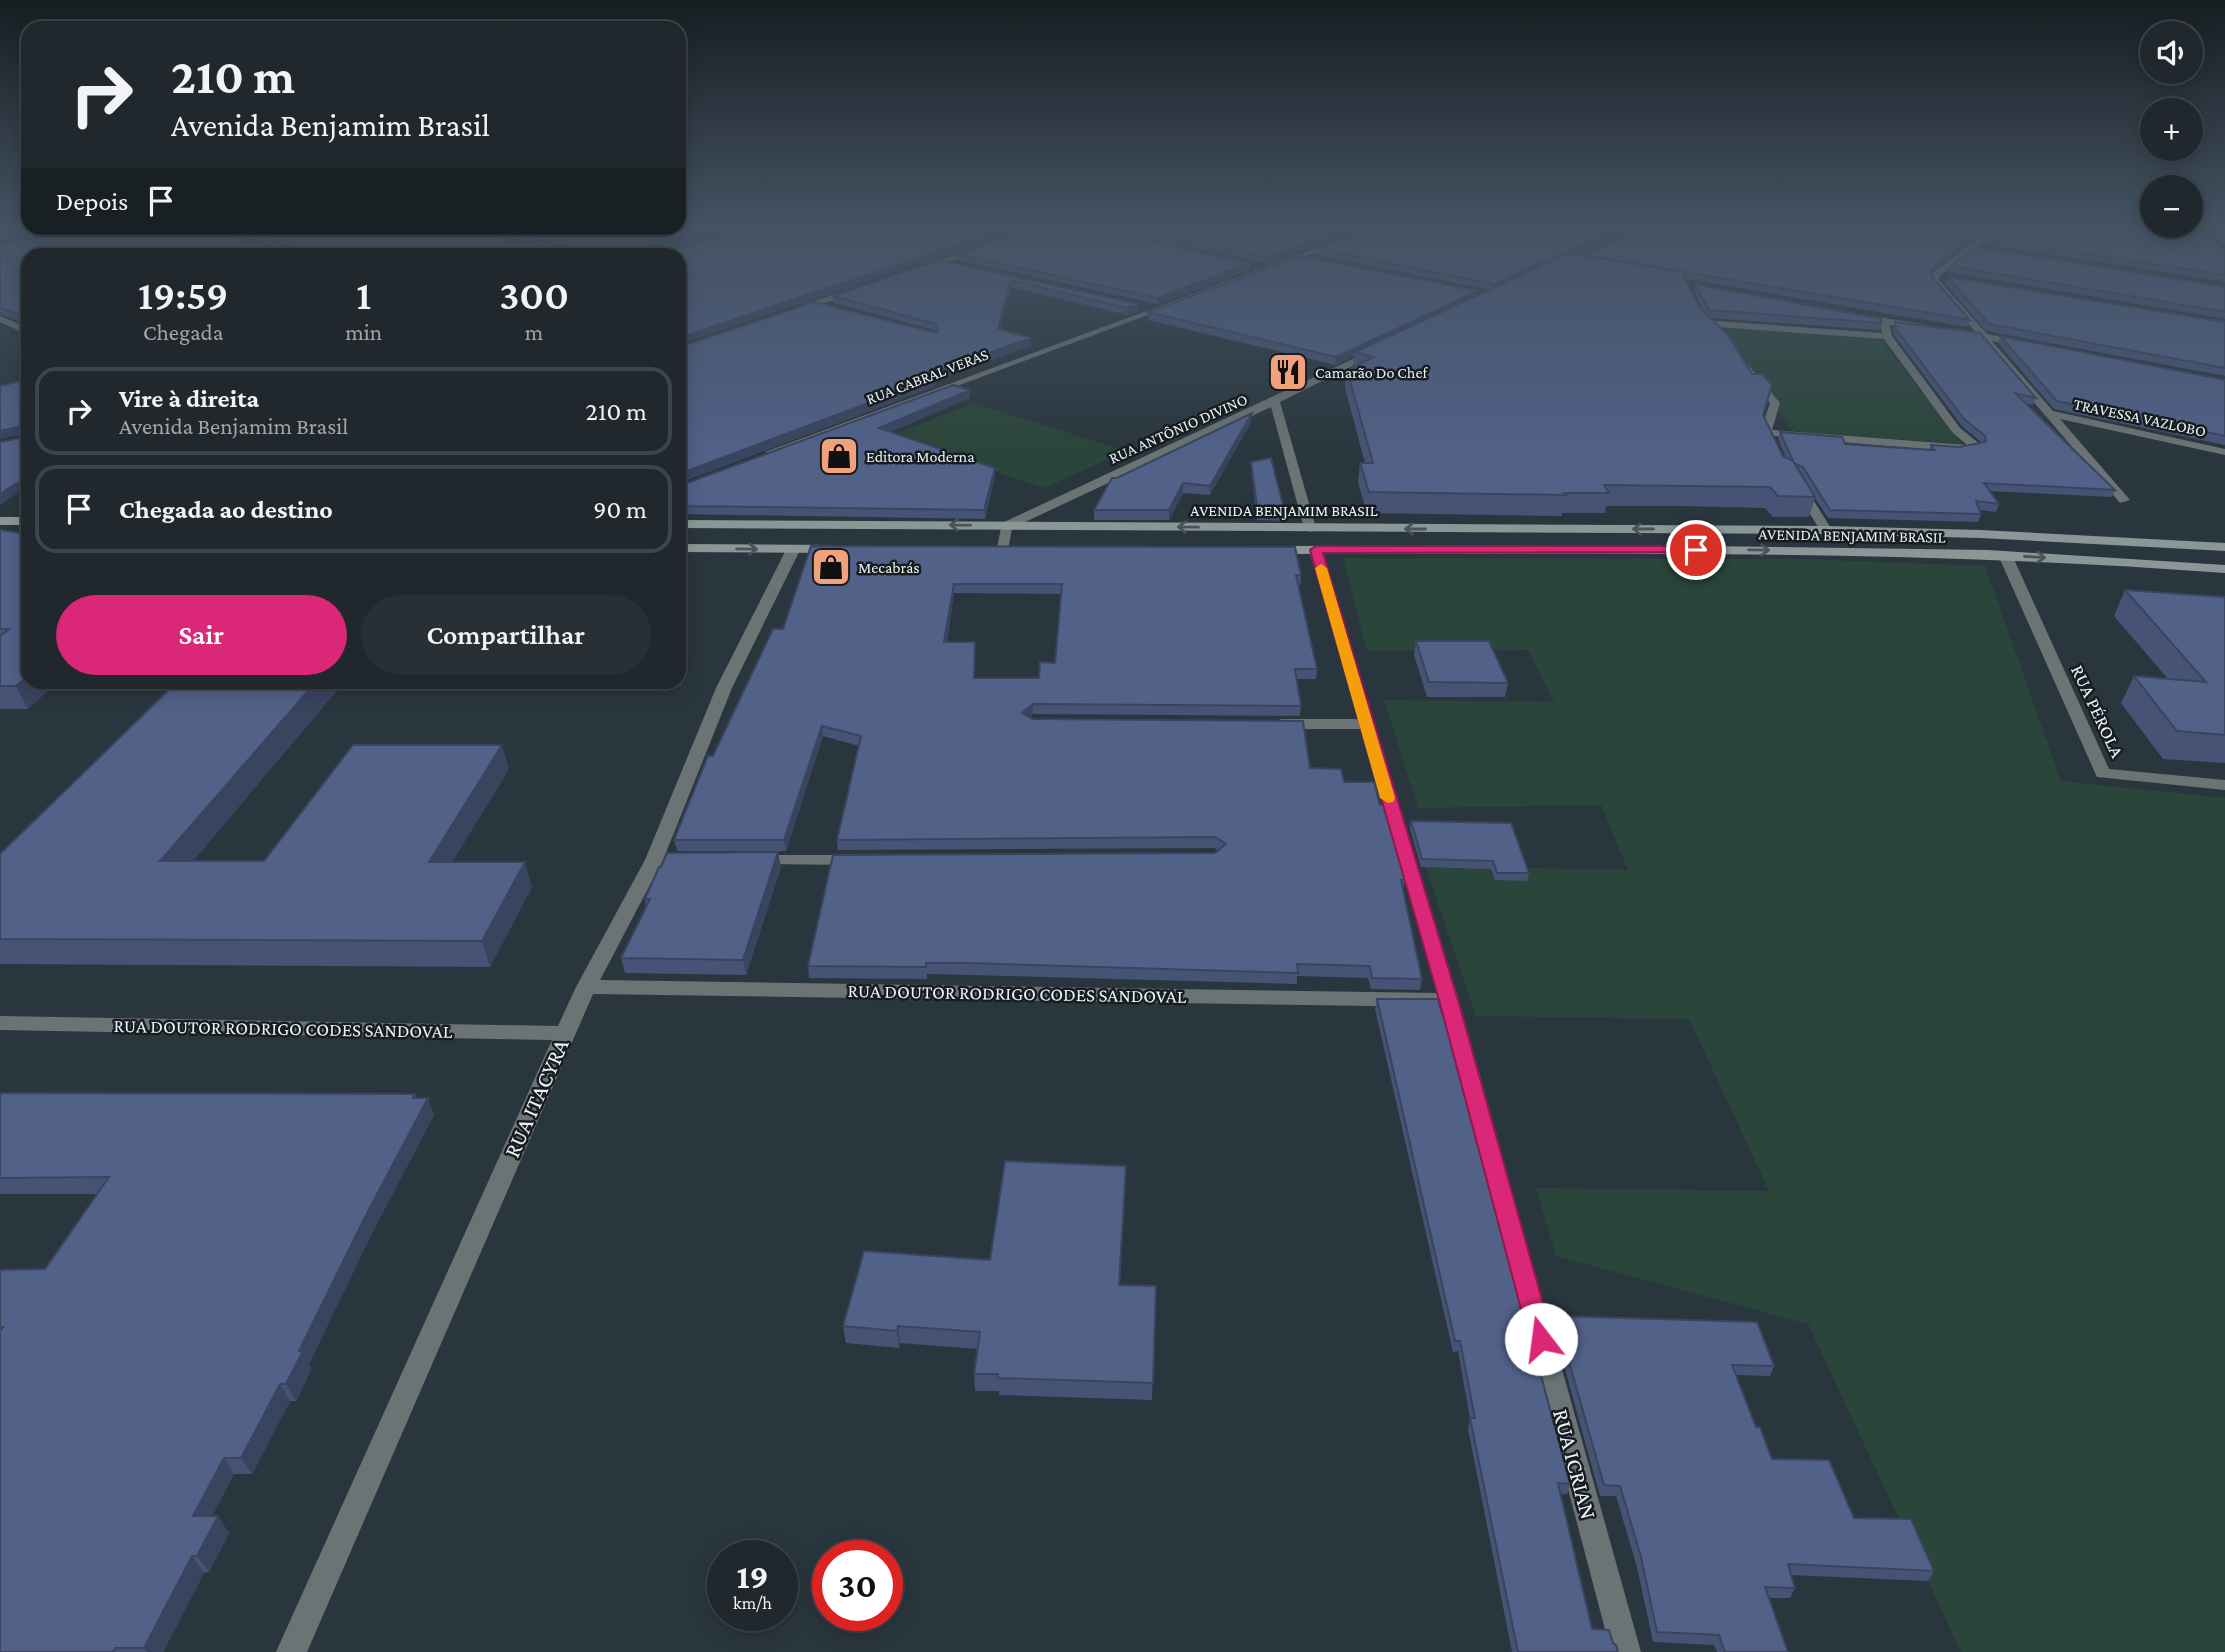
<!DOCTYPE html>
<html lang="pt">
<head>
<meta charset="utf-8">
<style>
	:root { --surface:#20282e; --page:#283036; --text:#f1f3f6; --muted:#a2a6aa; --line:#3d444a; --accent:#db2777 }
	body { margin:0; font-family:"Crimson Pro",serif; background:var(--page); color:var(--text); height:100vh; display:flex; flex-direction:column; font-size:26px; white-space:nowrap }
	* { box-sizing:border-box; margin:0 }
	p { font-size:23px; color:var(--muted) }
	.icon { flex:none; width:38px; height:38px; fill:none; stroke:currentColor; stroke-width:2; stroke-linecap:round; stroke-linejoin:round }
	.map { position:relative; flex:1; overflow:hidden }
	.details { position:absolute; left:21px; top:248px; width:665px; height:441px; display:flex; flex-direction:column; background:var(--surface); border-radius:21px; box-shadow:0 4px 18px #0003,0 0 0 2px var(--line) }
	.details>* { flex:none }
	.hud { position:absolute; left:21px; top:21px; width:665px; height:214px; border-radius:21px; box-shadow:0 4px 18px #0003,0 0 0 2px var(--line); background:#20282e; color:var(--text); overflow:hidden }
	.tools { position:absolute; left:2140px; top:21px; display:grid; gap:14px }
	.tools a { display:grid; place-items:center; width:63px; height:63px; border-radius:50%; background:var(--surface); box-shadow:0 4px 18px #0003,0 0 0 2px var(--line); font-size:35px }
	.speed { position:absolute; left:707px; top:1540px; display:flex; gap:14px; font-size:35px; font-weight:700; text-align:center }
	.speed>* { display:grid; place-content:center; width:91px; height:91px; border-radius:50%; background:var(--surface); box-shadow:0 4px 18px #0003,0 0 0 2px var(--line); line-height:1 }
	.speed small { font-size:18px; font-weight:400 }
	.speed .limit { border:10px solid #d22; background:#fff; color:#111 }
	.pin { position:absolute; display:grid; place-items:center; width:60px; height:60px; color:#fff; margin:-30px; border:4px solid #fff; border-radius:50%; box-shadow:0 2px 7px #0007 }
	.me { position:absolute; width:77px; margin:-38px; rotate:345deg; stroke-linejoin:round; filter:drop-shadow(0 0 5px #0008) }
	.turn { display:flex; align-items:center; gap:24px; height:147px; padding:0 35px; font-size:32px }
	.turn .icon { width:91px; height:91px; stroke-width:2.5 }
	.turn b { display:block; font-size:49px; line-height:60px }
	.then { display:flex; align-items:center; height:66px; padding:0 35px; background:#0003; gap:14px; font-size:26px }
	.eta { display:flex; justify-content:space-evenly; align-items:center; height:119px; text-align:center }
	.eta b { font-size:42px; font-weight:600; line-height:49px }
	.cta { display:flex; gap:14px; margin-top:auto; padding:14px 35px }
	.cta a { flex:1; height:80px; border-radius:42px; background:var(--accent); color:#fff; font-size:28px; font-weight:600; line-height:80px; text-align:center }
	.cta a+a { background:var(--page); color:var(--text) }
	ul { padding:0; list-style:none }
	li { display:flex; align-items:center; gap:21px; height:88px; margin:0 14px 10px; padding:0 21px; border:4px solid var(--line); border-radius:21px }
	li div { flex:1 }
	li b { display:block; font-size:26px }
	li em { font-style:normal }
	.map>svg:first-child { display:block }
	.green { fill:#2a4539 }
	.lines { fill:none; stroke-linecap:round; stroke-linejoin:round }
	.pedestrian { fill:#6c7374; fill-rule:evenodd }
	.minor { fill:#6c7374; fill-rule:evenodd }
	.tertiary { fill:#6c7374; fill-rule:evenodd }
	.secondary { fill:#8b9797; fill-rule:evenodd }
	.wall { fill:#465375; fill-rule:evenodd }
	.shaded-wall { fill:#39445f }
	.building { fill:#516188; stroke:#39445f; stroke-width:2; fill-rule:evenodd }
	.oneway { stroke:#4b5356 }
	.route { fill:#db2777; stroke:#8e194d; stroke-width:2 }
	.slow { fill:#f59e0b }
	.labels { text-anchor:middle; stroke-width:5; stroke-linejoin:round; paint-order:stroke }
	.far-poi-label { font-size:16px; fill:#eaf2f6; stroke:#171c20; text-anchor:start }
	.far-street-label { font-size:16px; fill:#eaf2f6; stroke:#171c20 }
	.street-label { font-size:19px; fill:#eaf2f6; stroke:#171c20 }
	.near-street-label { font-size:23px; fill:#eaf2f6; stroke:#171c20 }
</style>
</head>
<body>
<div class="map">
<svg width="2225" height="1652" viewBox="0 0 2225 1652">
	<rect width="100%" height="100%" fill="#2a363d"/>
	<path class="green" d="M1721,327L1878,337L1963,444L1792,432Z
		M974,403L1126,451L1044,488L890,436Z
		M1343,558L1802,559L1985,566L2061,781L2225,798V1652H1961L1808,1324L1556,1256L1536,1188L1769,1191L1689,1019L1476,1016L1425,866L1628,870L1601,805L1418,808L1384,700L1554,702L1528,650L1367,651Z"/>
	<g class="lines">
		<path class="pedestrian" d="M1800,484L1806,488L1832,530L1830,533H1822L1820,530L1794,488Z"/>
		<path class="minor" d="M693,225H706L741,234L737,236Z
			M1379,225H1389L775,454L765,452Z
			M1995,225H2003L1940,276L1939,280L1987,334L2024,341L2026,343L2021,346L1992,341L2053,411L2225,449V455L2060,419L2130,500L2120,503L1980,339L1956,334L1954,332L1959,329L1975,332L1931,280L1933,273Z
			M202,228H212L295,256H281Z
			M518,241L569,254L570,256H555L515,245Z
			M976,247L983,249L926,270L919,268Z
			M856,287L860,290L859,292L799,311L791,309Z
			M1859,314L1921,324L1923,326L1918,329L1890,325L1892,336L1960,428L1981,445V449L1956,452L1762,435L1760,433L1770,403L1732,357V353H1738L1780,403L1772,430L1967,445L1952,432L1884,339L1703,326L1698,323L1703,320L1882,333L1880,323L1856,319L1854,317Z
			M0,316L28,328V335L0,322Z
			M1372,350L1380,352L1280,402L1316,528L1314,531L1310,532L1304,528L1271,407L1012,528L1008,551H998L997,548L1002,523Z
			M793,546L800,550L732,688L663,860L600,980L1437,993L1361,729H1281L1273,724L1281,719H1358L1309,550L1316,546L1321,547L1459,1000L1641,1652H1611L1441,1007L593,994L307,1652H276L552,1040L0,1030V1016L558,1026L576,987L645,860L716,688L786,550Z
			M2005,551L2012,555L2109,769L2225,780V790L2097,777L1998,555Z
			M756,855H854L863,860L854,865L750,864L747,860Z"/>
		<path class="tertiary" d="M2159,226L2225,233V237L2163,228Z"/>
		<path class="secondary" d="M0,517H28V525H0Z
			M679,520L1826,526L1980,530L2225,543V551L1980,538L1826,534L679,528Z
			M679,544L833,545L839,549L833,553L679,552Z
			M1631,545L1988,550L2225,565V573C1908,549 1591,554 1274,554L1267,550L1274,546Z"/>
	</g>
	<path class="wall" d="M708,225H754L733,228Z
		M1042,225L1344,235L1267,263L1128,234V236L1250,263V270L1157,304L958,260L957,254Z
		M1329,225H1372L1362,228Z
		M2191,225H2225V231L2197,226H2174H2191Z
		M219,228H465L553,252H564L476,228H717L718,234L660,251L679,256H28V319L19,321L0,314V245L291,252Z
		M2221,233H2225V245L2218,239Z
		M1986,238L2225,249V282L1984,244Z
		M1318,249L1573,254L1584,256L1932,273V277L1970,320L1967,327L1686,279L1699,307L1705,313L1694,291L1695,284L1881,323L1879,330L1710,318L1763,416L1783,456L1786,458L1778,439L1780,432L1845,444L1929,450L1931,445L1959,447L1982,443L1962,426L1894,335L1893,328L1895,322L2036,398L2033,405L2025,403L2115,490L2112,497L1989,491L1999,504L1996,512L1980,510L1981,514L1978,522L1828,518L1815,498L1809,517H1773L1765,508L1681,506H1606L1605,513H1562V516L1367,513L1358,482L1360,463H1365L1345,388L1347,370L1353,366L1354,356L1335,365L1148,320V312L1477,296L1490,290L1317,255Z
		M939,260L1139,311L1127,315L1011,287L1000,330L1031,338V346L935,380L936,386L679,483L937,333V331L834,303L833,296Z
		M1951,266L2225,287V319L1949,272Z
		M1948,277L2225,322V376L1986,331L1946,284Z
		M2000,336L2225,380V445L2054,409L1998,343Z
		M970,390V398L890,432L995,476L985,519L679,514V486Z
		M1251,422L1210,495L1183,493L1169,520H1094V510L1117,478Z
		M1251,462L1285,513V521L1257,520L1251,469Z
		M0,530L28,709H0Z
		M811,546L1301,575L1300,585H1298L1317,669L1316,679H1297L1301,706L1300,716L1033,714L1029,717L1033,719L1310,768L1344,782L1380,805L1405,880L1403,889L1422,979L1420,990L1371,989L1368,978L1297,976V984L969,975L927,974V979L809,978L808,966L1215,853L1218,850L1214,848L838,850L837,840L859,746L823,736L786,851H677L674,840L713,756L783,629ZM954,593L1061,594L1055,663L1039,678H975V652L947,642Z
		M2125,590L2225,597V763L2163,759L2121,703L2134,676L2168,679L2114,616Z
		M1416,641L1508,683L1505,697H1427L1414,655Z
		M177,682H344L193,861H264L509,769L452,862L532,887L490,967L0,964V854Z
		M1411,821L1529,873L1527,881L1495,880L1491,869L1421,867L1410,829Z
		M781,867L746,975L625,973L621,958L646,906L645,899Z
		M1377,999L1570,1484L1567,1494H1561L1592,1629L1613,1643L1618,1652H1512L1468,1429L1470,1418L1458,1351L1453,1352L1375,1009Z
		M0,1093L415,1094L417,1098L434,1115L371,1235L309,1364L312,1368L296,1401H290L252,1474H234L212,1516L229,1533L209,1572L204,1573L163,1652H0V1270L45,1269L97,1194H0Z
		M1126,1166L1120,1285L1156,1286L1152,1400L999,1395V1391H975L974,1374L977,1349L900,1343L899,1348L846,1343L843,1326L990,1260Z
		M1556,1316L1774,1366L1770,1376L1736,1375L1756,1427L1772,1459L1854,1518L1934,1571L1928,1581L1791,1575L1795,1588L1790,1598H1769L1788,1652H1717L1714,1645L1653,1642L1637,1567L1616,1496H1600L1553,1326Z"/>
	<path class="shaded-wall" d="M732,225H754L733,228Z
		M1016,225H1034L679,345V338Z
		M1362,225H1372L1362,228Z
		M1625,225H1637L1493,290L1494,284Z
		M1986,225H1991L1929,275L1931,269Z
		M43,228H76L0,242V236Z
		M717,228L718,234L652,253L649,250L651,247Z
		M1344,229V235L1267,263V257Z
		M1250,263V270L1157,304V298Z
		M1011,280V287L999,336L998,329Z
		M1478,291L1477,298L1355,352L1354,356L1335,365L1336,357Z
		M1139,304V311L1127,315V308Z
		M28,312V319L19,321L16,314Z
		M1031,338V346L935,380L936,386L679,483V474L926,375Z
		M970,390V398L880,436L879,428Z
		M1252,413L1251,422L1210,495V486Z
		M26,425L28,433L0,439V431Z
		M995,468V476L985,519L984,510Z
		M28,480V489L19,492L0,505V494L15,484Z
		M1183,483V493L1169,520V510Z
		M954,584V593L945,652L944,642Z
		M28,676V682H58L28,709L16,686Z
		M316,682H344L172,886L160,861Z
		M1033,704V714L1023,723L1022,713Z
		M822,726L823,736L786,851L784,840Z
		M502,745L509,769L437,887L429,862Z
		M778,852L781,867L746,975L743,960Z
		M525,862L532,887L490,967L482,941Z
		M415,1094L421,1110L428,1098L434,1115L371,1235L309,1364L312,1368L296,1401L286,1384L299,1351Z
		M1126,1166V1182L1119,1302V1285Z
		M898,1326L900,1343L899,1348L897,1331Z
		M280,1384L290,1401L252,1474L241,1458Z
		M224,1458L234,1474L204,1532L193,1516Z
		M218,1516L229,1533L209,1572L197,1556Z
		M192,1556L204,1573L163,1652H147L144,1648Z"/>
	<path class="building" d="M0,225H28V228H43L0,236Z
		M679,225H704L717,228L651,247L649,250L668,252L761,225H1016L679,338V256H28V312L16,314L0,308V245L84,228H208L278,252H293L295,248L234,228H465L553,252H569L571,248L496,228H679Z
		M1042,225H1328L1344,229L1267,257L1127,228L1128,236L1250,263L1157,298L957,254Z
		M1382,225H1625L1494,284L1318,249Z
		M1648,225H1986L1931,269L1932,277L1970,320L1584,255Z
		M2002,225H2152V226H2173L2198,229L2225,249V275L1986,238Z
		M1976,247L2225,287V312L1951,266Z
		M1569,253L1682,272L1699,307L1728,335L1752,374H1762L1772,385L1763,415L1783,456L1793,461L1815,497L1778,496L1770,487L1686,486L1604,485L1609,493H1564L1566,495L1369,492L1360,463H1373L1347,370L1374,357L1355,352Z
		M1301,256L1478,291L1336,357L1148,312Z
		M939,260L1139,304L1127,308L1011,280L998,329L1031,338L926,375L935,378L679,474V347L815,302L937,333L936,324L833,296Z
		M1948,277L2225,322V368L1989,324Z
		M1695,284L1881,319V323L1709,310Z
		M1895,322L1980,333L2036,398L2015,393L2115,490L1984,483L1999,504L1976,501L1981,514L1830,510L1803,467L1794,463L1780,432L1842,437L1845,444L1934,450L1931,445L1959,447L1986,442L1985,436L1964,419L1896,329Z
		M2000,336L2225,380V436L2057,401Z
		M28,379V480L15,484L0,494V442L25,437L26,425L0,431V386Z
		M953,385L970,390L879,428L995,468L984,510L679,506V486Z
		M1252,413L1210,486L1183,483L1169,510H1094L1112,478H1117Z
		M1271,458L1285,513H1258L1251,462Z
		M0,530L28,534V676L16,686H0V636L9,629H0Z
		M811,546L1295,547L1301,575H1296L1317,669H1295L1301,706L1033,704L1022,713L1033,719L1303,721L1310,768L1341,769L1344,782H1374L1380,805H1385L1405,880H1401L1422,979L1372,978L1370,966L1297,964L1298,973L968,963H926V967L808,966L833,855L1215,853L1226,844L1215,837L837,840L861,736L822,726L784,840H674L708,756H713L773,629H783ZM954,584H1062L1055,663L1040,662L1039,678H974L975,642H944Z
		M2125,590L2225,597V735L2177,731L2134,676L2206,682Z
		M1416,641H1489L1508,683L1429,682Z
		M177,682H316L160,861H264L353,745H502L429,862H525L482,941L0,939V854Z
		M1411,821L1511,823L1529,873H1497L1493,861L1422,859Z
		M778,852L743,960L621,958L650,899H645L659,867H661L667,853Z
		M1377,999H1438L1442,1013H1444L1570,1484L1558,1483L1592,1629L1609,1630L1613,1643L1616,1645L1618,1652H1518L1470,1418H1475L1460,1341H1455Z
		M0,1093L415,1094L413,1098H428L364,1219L299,1351H303L286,1384H280L241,1458H224L193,1516H218L197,1556H192L144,1648H115L113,1652H0V1331L3,1327H0V1270L45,1269L109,1177L0,1178Z
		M1005,1161L1126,1166L1119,1285L1156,1286L1153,1383L998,1378V1374H974L980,1332L898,1326L897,1331L843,1326L864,1251L990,1260Z
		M1556,1316L1757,1322L1774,1366L1732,1365L1756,1427H1760L1772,1459L1829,1460L1854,1518L1911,1519L1934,1571L1788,1564L1795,1588L1765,1587L1788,1652H1725L1719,1635L1657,1632L1641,1557L1620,1486L1604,1485Z"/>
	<defs><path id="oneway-shaft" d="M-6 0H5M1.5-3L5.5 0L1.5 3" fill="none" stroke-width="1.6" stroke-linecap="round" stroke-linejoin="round" transform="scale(1.75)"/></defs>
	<g class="oneway">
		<use href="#oneway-shaft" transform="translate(960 525) rotate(-179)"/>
		<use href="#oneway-shaft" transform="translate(1188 527) rotate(-179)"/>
		<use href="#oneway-shaft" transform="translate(1415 529) rotate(-180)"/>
		<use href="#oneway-shaft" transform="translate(1643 529) rotate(-180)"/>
		<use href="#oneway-shaft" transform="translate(747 549) rotate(1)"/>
		<use href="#oneway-shaft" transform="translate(1759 550) rotate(1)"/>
		<use href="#oneway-shaft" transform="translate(2035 557) rotate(3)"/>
	</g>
	<linearGradient id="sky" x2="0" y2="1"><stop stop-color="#171e22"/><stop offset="0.49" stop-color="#445262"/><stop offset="1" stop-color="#445262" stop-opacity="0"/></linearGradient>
	<rect width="2225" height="456" fill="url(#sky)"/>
	<path class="route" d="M1696,546L1700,547V552L1323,553L1458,1000L1553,1339L1549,1346L1541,1349L1533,1346L1529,1339L1439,1000L1310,550L1316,546Z"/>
	<path class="slow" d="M1321,564L1327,568L1395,798L1393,802L1388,803L1380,798L1315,568Z"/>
	<defs>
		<g id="restaurant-square" transform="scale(2.0125)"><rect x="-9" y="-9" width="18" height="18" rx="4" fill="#f1a17c" stroke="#171c20"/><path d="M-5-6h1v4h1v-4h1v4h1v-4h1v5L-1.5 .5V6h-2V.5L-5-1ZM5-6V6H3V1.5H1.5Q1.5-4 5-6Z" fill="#111"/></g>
		<g id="shop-square" transform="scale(2.0125)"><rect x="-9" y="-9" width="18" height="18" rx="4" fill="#f1a17c" stroke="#171c20"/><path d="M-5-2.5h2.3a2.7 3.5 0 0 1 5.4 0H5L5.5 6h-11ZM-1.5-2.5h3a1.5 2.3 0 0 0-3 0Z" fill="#111"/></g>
	</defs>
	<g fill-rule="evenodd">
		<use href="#restaurant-square" x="1288" y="372"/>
		<use href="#shop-square" x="839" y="456"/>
		<use href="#shop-square" x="831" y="567"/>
	</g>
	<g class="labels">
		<g class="far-poi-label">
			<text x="1315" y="378">Camarão Do Chef</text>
			<text x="866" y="462">Editora Moderna</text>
			<text x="858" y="573">Mecabrás</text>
		</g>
		<g class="far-street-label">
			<text transform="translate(927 376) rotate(-21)" y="6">RUA CABRAL VERAS</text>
			<text transform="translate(2140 417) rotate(12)" y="6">TRAVESSA VAZLOBO</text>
			<text transform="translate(1178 428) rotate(-24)" y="6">RUA ANTÔNIO DIVINO</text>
			<text x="1284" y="516">AVENIDA BENJAMIM BRASIL</text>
			<text transform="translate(1852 535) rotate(1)" y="6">AVENIDA BENJAMIM BRASIL</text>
		</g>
		<g class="street-label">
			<text transform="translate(2098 711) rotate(65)" y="7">RUA PÉROLA</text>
			<text transform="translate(1017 993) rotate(1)" y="7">RUA DOUTOR RODRIGO CODES SANDOVAL</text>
			<text transform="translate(283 1028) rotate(1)" y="7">RUA DOUTOR RODRIGO CODES SANDOVAL</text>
		</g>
		<g class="near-street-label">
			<text transform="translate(536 1098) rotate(-66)" y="8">RUA ITACYRA</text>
			<text transform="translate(1575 1464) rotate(75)" y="8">RUA ICRIAN</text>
		</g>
	</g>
</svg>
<div class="tools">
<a><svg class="icon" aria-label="sound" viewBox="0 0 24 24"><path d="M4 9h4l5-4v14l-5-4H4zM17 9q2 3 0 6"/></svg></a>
<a>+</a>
<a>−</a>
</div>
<div class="speed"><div>19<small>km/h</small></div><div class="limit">30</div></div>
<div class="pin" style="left:1696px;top:550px;background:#d93025"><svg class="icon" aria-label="arrive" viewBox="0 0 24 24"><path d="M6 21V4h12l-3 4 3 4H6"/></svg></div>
<svg class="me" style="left:1541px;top:1339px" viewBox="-20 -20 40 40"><circle r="19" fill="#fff"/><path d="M0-13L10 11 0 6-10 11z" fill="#db2777"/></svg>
<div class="hud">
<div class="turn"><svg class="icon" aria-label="right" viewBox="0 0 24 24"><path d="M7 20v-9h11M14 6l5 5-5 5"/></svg><div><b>210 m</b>Avenida Benjamim Brasil</div></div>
<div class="then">Depois<svg class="icon" aria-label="arrive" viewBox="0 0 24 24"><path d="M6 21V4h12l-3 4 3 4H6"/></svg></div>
</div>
<section class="details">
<div class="eta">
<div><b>19:59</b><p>Chegada</p></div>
<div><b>1</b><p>min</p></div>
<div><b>300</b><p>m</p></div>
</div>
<ul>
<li><svg class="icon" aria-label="right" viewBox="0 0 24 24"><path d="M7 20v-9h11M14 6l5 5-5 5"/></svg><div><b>Vire à direita</b><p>Avenida Benjamim Brasil</p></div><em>210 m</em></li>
<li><svg class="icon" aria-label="arrive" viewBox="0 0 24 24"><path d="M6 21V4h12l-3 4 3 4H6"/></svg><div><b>Chegada ao destino</b></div><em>90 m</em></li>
</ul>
<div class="cta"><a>Sair</a><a>Compartilhar</a></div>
</section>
</div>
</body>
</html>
